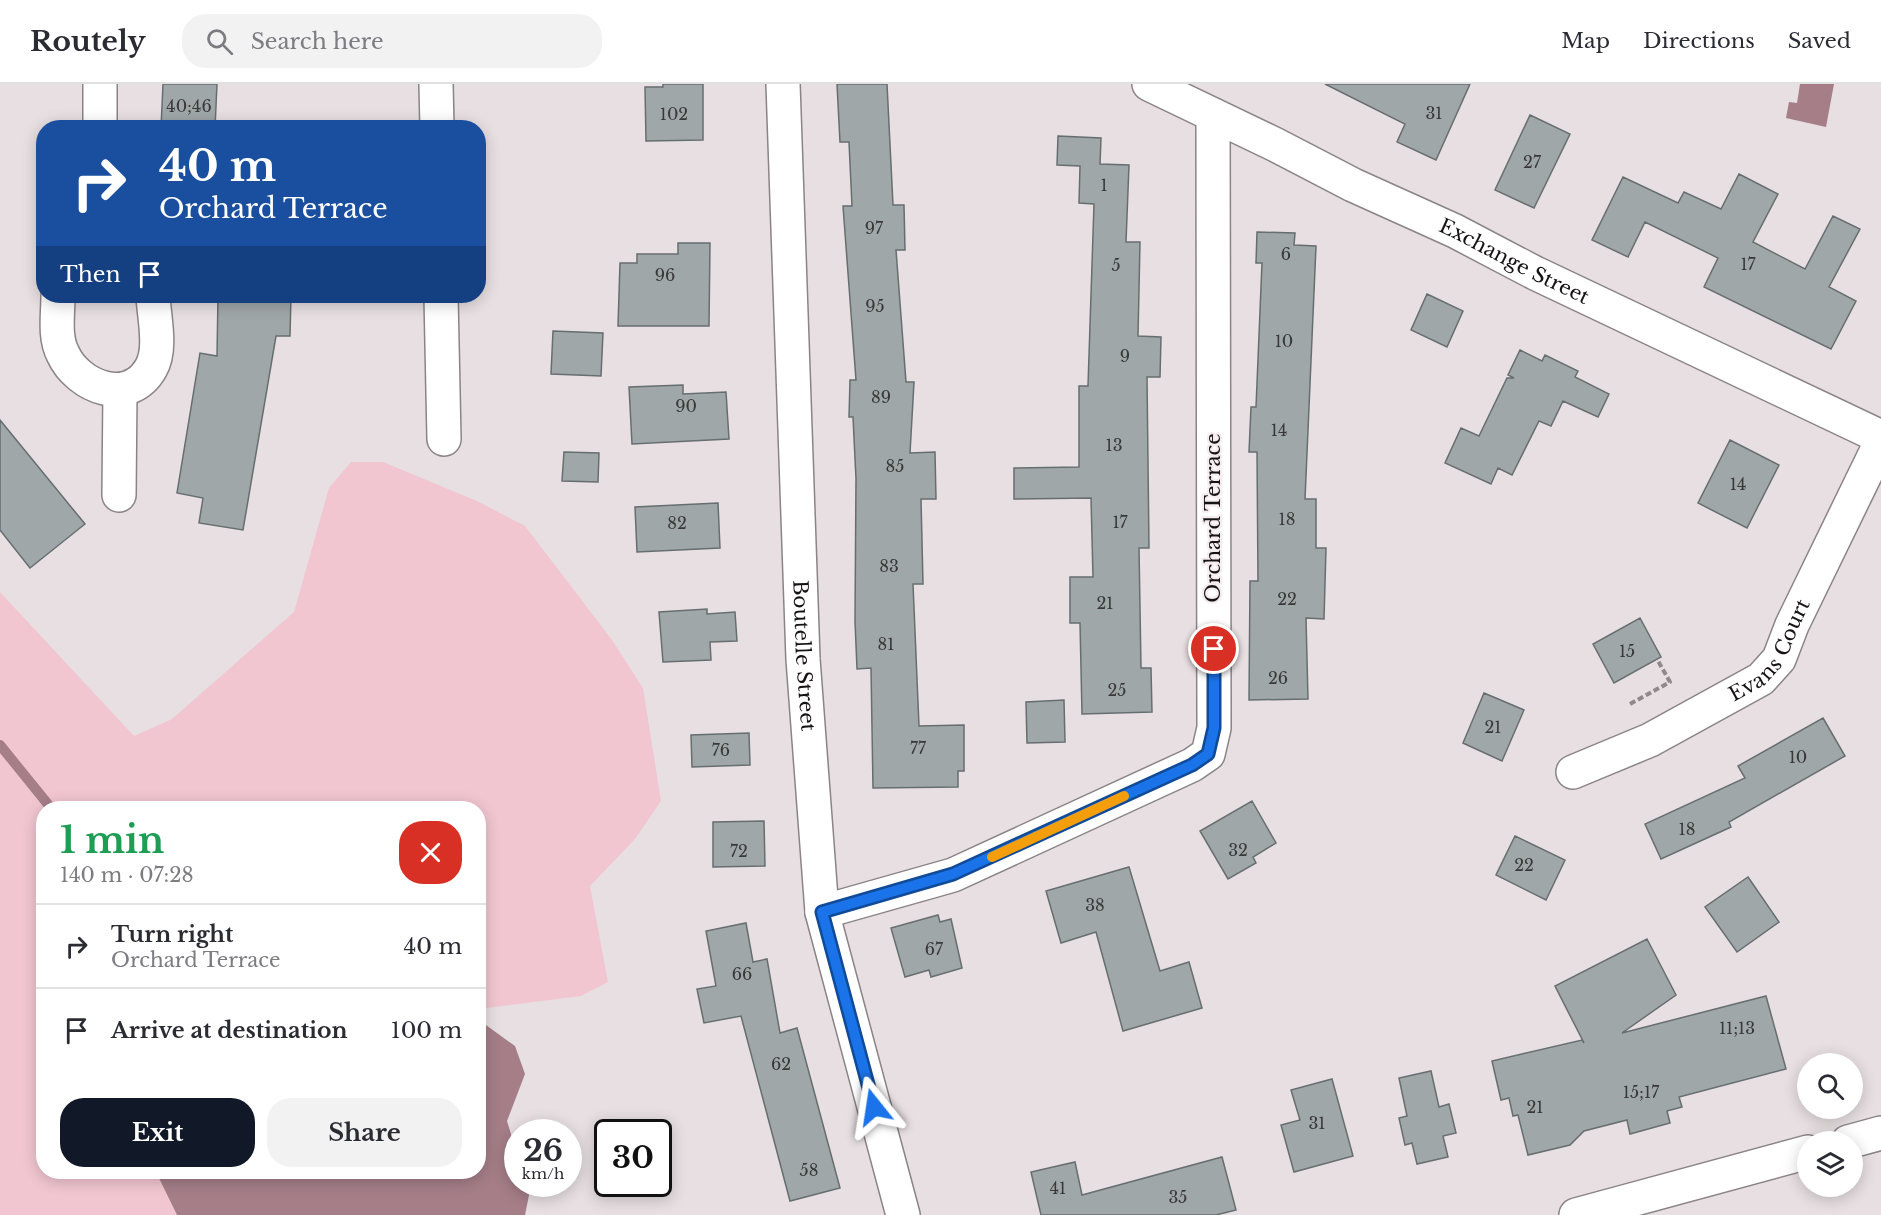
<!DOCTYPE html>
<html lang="en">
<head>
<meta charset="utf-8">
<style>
	:root { --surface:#fff; --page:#f2f2f3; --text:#2b2b33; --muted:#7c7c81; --line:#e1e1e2; --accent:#111827 }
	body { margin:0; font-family:"Libre Baskerville",serif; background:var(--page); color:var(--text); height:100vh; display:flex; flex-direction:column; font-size:22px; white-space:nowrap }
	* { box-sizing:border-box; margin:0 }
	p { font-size:20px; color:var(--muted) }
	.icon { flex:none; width:33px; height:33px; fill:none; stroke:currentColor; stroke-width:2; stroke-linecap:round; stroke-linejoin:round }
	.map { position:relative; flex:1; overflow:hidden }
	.sheet { position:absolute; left:36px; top:717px; width:450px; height:378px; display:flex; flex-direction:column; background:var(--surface); border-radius:24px; box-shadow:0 3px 15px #0003 }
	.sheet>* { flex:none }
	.banner { position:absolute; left:36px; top:36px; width:450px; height:183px; border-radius:24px; box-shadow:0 3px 15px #0003; background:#1a4fa0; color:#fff; overflow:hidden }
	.tools { position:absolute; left:1797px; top:969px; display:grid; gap:12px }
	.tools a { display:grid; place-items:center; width:66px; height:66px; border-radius:50%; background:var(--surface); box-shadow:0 3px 15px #0003; font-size:30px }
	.speed { position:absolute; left:504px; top:1035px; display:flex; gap:12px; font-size:30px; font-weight:700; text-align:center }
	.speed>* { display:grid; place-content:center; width:78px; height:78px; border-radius:50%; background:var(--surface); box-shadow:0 3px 15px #0003; line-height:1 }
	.speed small { font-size:15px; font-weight:400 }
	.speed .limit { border:3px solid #111; border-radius:9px; background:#fff; color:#111 }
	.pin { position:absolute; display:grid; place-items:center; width:51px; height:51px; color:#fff; margin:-26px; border:3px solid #fff; border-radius:50%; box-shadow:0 2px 6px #0007 }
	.me { position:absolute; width:66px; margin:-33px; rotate:345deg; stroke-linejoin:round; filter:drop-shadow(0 0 4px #0008) }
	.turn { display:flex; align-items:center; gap:21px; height:126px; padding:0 24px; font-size:27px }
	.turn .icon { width:78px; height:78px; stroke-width:2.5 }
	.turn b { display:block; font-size:42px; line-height:51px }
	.then { display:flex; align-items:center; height:57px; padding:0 24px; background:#0003; gap:12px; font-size:22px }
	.round { display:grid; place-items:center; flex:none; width:63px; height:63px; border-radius:24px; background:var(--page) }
	.head { display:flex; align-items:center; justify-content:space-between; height:102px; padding:0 24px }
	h1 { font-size:36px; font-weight:700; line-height:45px; color:#1e9e55 }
	.primary-button { display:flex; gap:12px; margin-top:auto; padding:12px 24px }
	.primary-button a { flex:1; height:69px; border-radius:24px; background:var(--accent); color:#fff; font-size:24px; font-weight:700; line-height:69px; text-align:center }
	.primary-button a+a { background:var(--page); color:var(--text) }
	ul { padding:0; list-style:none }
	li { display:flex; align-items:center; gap:18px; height:84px; padding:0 24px; border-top:2px solid var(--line) }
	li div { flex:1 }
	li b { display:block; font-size:22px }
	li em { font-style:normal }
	header { display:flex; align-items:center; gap:36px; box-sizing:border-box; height:84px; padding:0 30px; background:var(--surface); border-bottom:2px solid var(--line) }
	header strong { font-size:28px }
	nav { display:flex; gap:33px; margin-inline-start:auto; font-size:21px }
	.search { width:420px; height:54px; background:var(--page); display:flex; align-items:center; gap:15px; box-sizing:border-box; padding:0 21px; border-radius:24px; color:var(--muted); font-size:22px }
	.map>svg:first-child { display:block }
	.green { fill:#f1c6d1 }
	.water { fill:#a57e88 }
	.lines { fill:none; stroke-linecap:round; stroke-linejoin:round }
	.stream { stroke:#a57e88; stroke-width:10 }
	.building { fill:#a0a7a9; stroke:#676e70; stroke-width:1.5 }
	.minor-casing { stroke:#8b8486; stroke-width:36 }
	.path { stroke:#8f898b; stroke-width:4; stroke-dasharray:6 3; stroke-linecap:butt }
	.minor { stroke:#fff; stroke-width:33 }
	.route-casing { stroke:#114b97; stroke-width:15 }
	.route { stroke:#1a73e8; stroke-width:10 }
	.slow { stroke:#f59e0b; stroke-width:10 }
	.labels { text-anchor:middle; stroke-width:4.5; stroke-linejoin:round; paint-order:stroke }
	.number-label { font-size:16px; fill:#383839 }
	.street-label { font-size:20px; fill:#161314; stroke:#f4ecee }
</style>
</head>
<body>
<header>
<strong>Routely</strong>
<div class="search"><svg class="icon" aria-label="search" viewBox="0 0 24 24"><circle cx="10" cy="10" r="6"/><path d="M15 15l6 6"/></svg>Search here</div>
<nav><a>Map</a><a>Directions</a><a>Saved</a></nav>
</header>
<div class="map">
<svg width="1881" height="1131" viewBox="0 0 1881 1131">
	<rect width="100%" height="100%" fill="#e7dfe1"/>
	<path class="green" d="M351,378H383L477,417L525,442L612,556L643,604L661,717L635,755L590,802L608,898L581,912L479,925L478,724H44V1088H156L177,1131H0V508L134,652L172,635L294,528L329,404Z"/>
	<path class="water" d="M1800,0H1834L1826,43L1786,34L1789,18L1797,19Z
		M479,936L515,962L525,990L507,1037L517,1070L518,1100H528L530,1106L525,1131H177L156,1088H478Z"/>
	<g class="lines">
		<path class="stream" d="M0,661L51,724"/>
	</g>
	<path class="building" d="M163,0H217L215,44H161Z
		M663,0H703V56L646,57L645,3H663Z
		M837,0H887L893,121H904L905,166H896L906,298H914L910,369L935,368L936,415H921L923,500H913L919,642L964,641V687H958V703L873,704L871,584L857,585L855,537L856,395L853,333H849L850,296H856L843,122H852L849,58H840Z
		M1325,0H1470L1436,76L1397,58L1405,40Z
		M1530,31L1570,50L1534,124L1495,106Z
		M1058,52L1101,54L1100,80L1129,81L1126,158H1140L1138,252L1161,253L1160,293H1147L1149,464H1139L1141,584H1151L1152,628L1082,630L1080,539H1070V493H1093L1091,414L1014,415V384L1079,383V302H1088L1094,120L1079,119L1080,82L1057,81Z
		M1739,90L1778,110L1753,158L1805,185L1833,132L1860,145L1829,203L1856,217L1831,265L1704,203L1718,174L1645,138L1628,173L1592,156L1623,93L1678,119L1684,108L1721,125Z
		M1257,148L1295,149L1294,161L1316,162L1305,415H1316V464H1326L1324,535L1306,534L1308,615L1249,616L1250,497H1258L1257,368H1249L1251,323H1256L1262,179H1256Z
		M678,159H710L709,242H618L620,179H637V170H678Z
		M1427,210L1463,227L1447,263L1411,246Z
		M218,212H291L290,252H276L243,446L199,439L203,414L177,409L200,269L217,272Z
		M553,247L603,249L601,292L551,290Z
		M1520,266L1542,277L1545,271L1578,287L1575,293L1609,310L1598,333L1563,317L1551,342L1539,337L1512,391L1498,384L1491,400L1445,379L1461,344L1479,352L1507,294H1514L1508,291Z
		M683,301V310L726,308L729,355L632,360L629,303Z
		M0,336L85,440L30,484L0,446Z
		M1730,356L1779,381L1747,444L1698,419Z
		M564,368L599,369L598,398L562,397Z
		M718,419L720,464L637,468L635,423Z
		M707,525V530L735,528L737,557L710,558L711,576L663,578L659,528Z
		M1640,534L1661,573L1614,599L1593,560Z
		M1484,609L1524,626L1502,677L1463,659Z
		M1064,616L1065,658L1027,659L1026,618Z
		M1823,634L1845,672L1729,738L1731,743L1661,775L1645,740L1745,694L1738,682Z
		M749,649L750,681L692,683L691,651Z
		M1252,717L1276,759L1253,773L1256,779L1228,795L1200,747Z
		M764,737L765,782L713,783V738Z
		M1515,752L1565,776L1546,816L1496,791Z
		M1129,783L1160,887L1189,878L1202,924L1123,947L1096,848L1061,859L1046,807Z
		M1748,793L1779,838L1737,868L1705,823Z
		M938,831L940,838L951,835L962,884L931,893L929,886L905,893L891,844Z
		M746,839L753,878L767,875L780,949L797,944L840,1104L790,1117L741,932L704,939L697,905L716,902L706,847Z
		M1647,855L1676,911L1622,949L1766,912L1786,985L1679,1013L1682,1023L1667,1027L1670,1039L1630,1050L1627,1036L1584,1047L1570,1061L1528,1071L1518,1031L1513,1032L1509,1014L1501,1016L1492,977L1582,956L1584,959L1555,902Z
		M1431,987L1439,1023L1449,1020L1456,1049L1443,1052L1448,1073L1417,1080L1412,1059L1405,1061L1399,1034L1407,1032L1399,994Z
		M1332,995L1353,1072L1294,1088L1281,1041L1300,1036L1291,1006Z
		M1222,1073L1236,1126L1216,1131H1041L1031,1088L1075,1078L1082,1111Z"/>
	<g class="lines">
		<g class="minor-casing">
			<g id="minor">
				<path d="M100,0V44"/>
				<path d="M436,0L437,44"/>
				<path id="s1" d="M783,0L803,575L822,828L903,1131"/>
				<path id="s2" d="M1149,0L1274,60L1353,101L1455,147L1535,189L1881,353"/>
				<path d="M58,212C58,231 54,253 63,270C78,303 129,323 151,284C162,265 154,233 153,212"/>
				<path d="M441,212L444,355"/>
				<path d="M119,411L120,306"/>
				<path id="s3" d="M1573,688L1650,656L1761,595L1779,575L1792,541L1881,358"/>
				<path d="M822,828L953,791L1192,681L1208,670L1214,644L1213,31"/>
				<path d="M1848,1058L1881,1049"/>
				<path d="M1576,1131L1808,1068"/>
			</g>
		</g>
		<path class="path" d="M1630,620L1670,598L1657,575"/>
		<use href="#minor" class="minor"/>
	</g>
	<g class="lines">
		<g class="route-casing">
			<path id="route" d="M874,1023L822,828L953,790L1192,681L1208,670L1214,644V565"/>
		</g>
		<use href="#route" class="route"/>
		<path class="slow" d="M992,773L1124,712"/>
	</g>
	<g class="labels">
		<g class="number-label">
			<text x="189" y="28">40;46</text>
			<text x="1434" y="35">31</text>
			<text x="674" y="36">102</text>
			<text x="1532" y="84">27</text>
			<text x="1104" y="107">1</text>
			<text x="874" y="150">97</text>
			<text x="1286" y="176">6</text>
			<text x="1748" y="186">17</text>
			<text x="1116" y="187">5</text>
			<text x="665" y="197">96</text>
			<text x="875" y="228">95</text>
			<text x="1284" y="263">10</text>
			<text x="1125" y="278">9</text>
			<text x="881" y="319">89</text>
			<text x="686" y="328">90</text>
			<text x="1279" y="352">14</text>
			<text x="1114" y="367">13</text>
			<text x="895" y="388">85</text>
			<text x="1738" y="406">14</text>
			<text x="1287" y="441">18</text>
			<text x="1120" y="444">17</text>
			<text x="677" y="445">82</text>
			<text x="889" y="488">83</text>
			<text x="1287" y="521">22</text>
			<text x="1105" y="525">21</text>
			<text x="886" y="566">81</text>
			<text x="1627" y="573">15</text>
			<text x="1278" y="600">26</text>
			<text x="1117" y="612">25</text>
			<text x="1493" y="649">21</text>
			<text x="918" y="670">77</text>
			<text x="721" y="672">76</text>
			<text x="1798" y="679">10</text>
			<text x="1687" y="751">18</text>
			<text x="1238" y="772">32</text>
			<text x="739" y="773">72</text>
			<text x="1524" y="787">22</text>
			<text x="1095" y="827">38</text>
			<text x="934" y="871">67</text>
			<text x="742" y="896">66</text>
			<text x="1737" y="950">11;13</text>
			<text x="781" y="986">62</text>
			<text x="1641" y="1014">15;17</text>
			<text x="1535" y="1029">21</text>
			<text x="1317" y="1045">31</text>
			<text x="809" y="1092">58</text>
			<text x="1058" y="1110">41</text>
			<text x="1178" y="1119">35</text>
		</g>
		<g class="street-label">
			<text dy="7" stroke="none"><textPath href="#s2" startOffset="406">Exchange Street</textPath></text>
			<text transform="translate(1213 434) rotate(-90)" y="7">Orchard Terrace</text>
			<text dy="7" stroke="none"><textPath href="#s3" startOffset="238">Evans Court</textPath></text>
			<text dy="7" stroke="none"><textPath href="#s1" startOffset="572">Boutelle Street</textPath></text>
		</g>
	</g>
</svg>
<div class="tools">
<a><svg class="icon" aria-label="search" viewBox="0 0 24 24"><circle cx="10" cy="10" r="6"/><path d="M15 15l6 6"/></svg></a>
<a><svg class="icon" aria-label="layers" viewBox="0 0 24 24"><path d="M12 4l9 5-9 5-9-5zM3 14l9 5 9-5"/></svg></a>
</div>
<div class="speed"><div>26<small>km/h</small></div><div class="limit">30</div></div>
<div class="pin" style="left:1214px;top:565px;background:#d93025"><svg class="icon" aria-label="arrive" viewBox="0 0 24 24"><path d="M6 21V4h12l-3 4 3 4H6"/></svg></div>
<svg class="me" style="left:874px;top:1023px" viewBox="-20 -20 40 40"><path d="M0-17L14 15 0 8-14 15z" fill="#1a73e8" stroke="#fff" stroke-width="4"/></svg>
<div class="banner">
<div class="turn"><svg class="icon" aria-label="right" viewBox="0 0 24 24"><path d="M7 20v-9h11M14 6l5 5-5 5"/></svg><div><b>40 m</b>Orchard Terrace</div></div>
<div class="then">Then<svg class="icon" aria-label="arrive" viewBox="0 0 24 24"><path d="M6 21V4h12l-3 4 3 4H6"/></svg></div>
</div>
<section class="sheet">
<div class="head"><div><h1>1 min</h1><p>140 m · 07:28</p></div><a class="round" style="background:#d93025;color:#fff"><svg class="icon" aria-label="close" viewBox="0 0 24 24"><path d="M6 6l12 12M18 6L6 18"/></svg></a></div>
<ul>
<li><svg class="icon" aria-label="right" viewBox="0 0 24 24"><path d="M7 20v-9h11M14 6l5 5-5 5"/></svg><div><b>Turn right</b><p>Orchard Terrace</p></div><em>40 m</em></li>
<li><svg class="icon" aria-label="arrive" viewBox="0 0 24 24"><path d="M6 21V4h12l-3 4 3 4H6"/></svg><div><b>Arrive at destination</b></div><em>100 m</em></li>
</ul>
<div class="primary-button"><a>Exit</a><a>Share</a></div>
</section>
</div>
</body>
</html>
